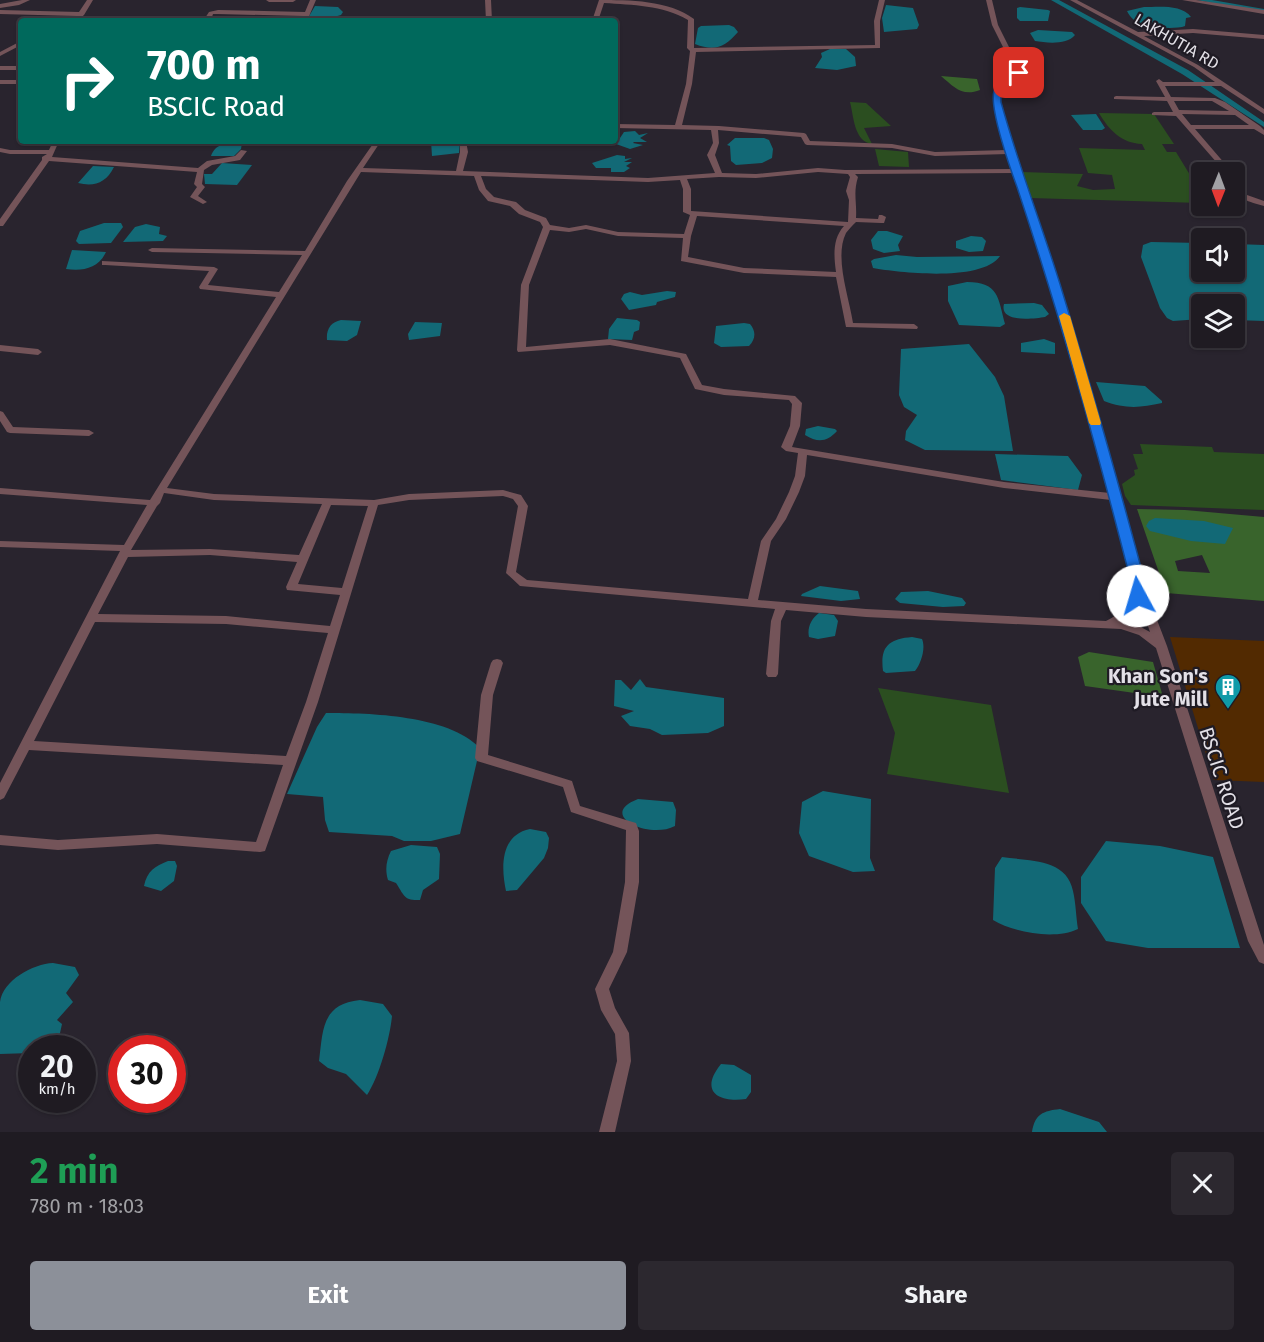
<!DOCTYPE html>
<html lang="en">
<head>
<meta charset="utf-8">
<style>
	:root { --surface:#1f1b22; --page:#2c282f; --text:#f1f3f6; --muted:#a1a1a5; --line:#3c3940; --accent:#8c9099 }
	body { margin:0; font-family:"Fira Sans",sans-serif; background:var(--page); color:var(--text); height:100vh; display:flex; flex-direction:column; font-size:22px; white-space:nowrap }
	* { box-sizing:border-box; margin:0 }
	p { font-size:20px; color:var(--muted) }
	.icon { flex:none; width:33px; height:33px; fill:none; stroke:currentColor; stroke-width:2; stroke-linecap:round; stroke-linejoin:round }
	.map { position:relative; height:1132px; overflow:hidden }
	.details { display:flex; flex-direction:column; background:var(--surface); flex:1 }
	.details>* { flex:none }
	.banner { position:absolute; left:18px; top:18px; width:600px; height:126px; border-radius:6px; box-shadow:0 2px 4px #0004,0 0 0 2px var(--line); background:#00695c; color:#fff; overflow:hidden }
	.needle { width:39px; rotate:181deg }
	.controls { position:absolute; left:1191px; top:162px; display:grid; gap:12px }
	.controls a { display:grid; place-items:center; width:54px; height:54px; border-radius:6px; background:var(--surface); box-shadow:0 2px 4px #0004,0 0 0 2px var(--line); font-size:30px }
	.speed { position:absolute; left:18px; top:1035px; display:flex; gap:12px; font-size:30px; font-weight:700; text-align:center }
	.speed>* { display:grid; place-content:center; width:78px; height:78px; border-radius:50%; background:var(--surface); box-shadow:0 2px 4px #0004,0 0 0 2px var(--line); line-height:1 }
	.speed small { font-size:15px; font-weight:400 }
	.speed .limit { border:9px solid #d22; background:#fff; color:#111 }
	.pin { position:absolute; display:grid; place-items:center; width:51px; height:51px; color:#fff; margin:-26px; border-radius:12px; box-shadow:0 3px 9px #0006 }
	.me { position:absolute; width:66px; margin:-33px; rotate:354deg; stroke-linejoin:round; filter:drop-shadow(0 0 4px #0008) }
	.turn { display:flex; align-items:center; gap:21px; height:126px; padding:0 30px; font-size:27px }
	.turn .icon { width:78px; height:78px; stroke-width:2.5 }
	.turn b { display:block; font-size:42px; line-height:51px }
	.round { display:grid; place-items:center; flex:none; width:63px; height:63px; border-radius:6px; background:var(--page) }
	.headline { display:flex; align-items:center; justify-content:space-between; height:102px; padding:0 30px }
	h1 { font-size:36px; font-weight:700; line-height:45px; color:#1e9e55 }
	.action { display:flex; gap:12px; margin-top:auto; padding:12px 30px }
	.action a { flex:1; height:69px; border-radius:6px; background:var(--accent); color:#fff; font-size:24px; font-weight:700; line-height:69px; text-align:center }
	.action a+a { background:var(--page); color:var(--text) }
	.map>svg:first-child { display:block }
	.green { fill:#2b4e20 }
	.forest { fill:#39642c; fill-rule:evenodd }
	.water { fill:#126976 }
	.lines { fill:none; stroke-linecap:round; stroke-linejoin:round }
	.canal { fill:#126976; fill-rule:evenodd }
	.building { fill:#522a01 }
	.minor { fill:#745459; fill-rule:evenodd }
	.route { fill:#1a73e8; stroke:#114b97; stroke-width:1.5 }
	.slow { fill:#f59e0b }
	.labels { text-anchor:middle; stroke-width:4.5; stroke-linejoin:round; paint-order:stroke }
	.far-street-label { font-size:16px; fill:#e3e0e7; stroke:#1f1b24 }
	.poi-label { font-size:20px; font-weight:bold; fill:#e3e0e7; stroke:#1f1b24; text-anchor:end }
	.street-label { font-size:20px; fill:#e3e0e7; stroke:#1f1b24 }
</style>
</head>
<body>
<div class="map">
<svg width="1264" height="1132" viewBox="0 0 1264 1132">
	<rect width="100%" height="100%" fill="#29242e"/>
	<path class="green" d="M850,102L866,103L891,126L864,128L872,144C854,141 854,118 850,102Z
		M1099,113L1154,114L1174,144H1162L1167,152H1176L1201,193V203L1030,198L1022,172L1083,174L1077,186L1093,190L1115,189L1112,175L1088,173L1079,148L1145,150L1142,144C1121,143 1109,130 1099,113Z
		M875,149L908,152L909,167L879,166Z
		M1140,444L1212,447L1214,452L1264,454V510L1131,505L1125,496L1122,484L1135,475L1134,470L1138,469L1133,454H1143Z
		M878,688L991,705L1009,793L887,774L895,733Z"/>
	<path class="forest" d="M941,76L977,79L980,90C962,97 954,87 941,76Z
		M1137,509L1185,510L1264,517V601L1166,593ZM1202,555L1210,573L1178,571L1175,561Z
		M1089,652L1153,662L1163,697L1085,686L1078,657Z"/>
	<path class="water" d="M886,5L913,8L919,25L917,29L884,32L882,18Z
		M315,6L338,7L343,12L341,15L327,19L308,18Z
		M1020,7L1048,10L1050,11L1048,21H1020L1017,18V8Z
		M1144,7C1158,7 1182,4 1191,17L1186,18L1185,26L1182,27C1163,29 1136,30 1127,11Z
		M729,25L734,27L738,32C725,47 715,52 695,44L698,28L701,26Z
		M1038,30L1072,32L1075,35C1067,45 1047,43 1035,41L1030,33Z
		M830,49H846L855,57L856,66L837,70L815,68L822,57L821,53Z
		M1096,114L1105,128L1102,130H1083L1071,115Z
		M635,131L639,135L648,133L640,138L647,142H634L633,143L643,145L630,149L616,144L624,132Z
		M735,138H764L769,140L773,149L772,158L762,163L736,165L731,161L730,146L727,145Z
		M431,141H460L459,153L432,156Z
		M242,143L241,149L234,156H211C216,142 229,143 242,143Z
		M617,155L625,156V159L632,158L624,162H632L626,166L630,168L624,172H611V168H596L592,163Z
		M222,163L252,165L237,185L205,184L204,174H212Z
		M93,166L114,167C106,183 94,187 78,183Z
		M104,223H121L123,227L111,243L79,244L76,241L80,231Z
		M146,224L160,227L159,234L167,236L163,241L123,242L135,227Z
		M878,231H887L903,236L898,245L900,251L884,253L873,249L871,240Z
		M971,236L982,237L986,241L983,251L969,252L956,248V241Z
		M1151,242L1201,243L1202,272H1234L1235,244L1264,245V321L1235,320L1234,304H1202L1201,319L1173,321L1167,318L1160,308L1141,257L1143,245Z
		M72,250L106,252C98,269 83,271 66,269Z
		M896,255L917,257L1000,256C982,282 901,273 873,268L871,261L874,259Z
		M967,282C999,282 998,298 1005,324L1000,327L959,325L948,301V286Z
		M667,291L676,292L675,297L657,302L656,305L629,310L621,299L624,294L630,292L642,295Z
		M1034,303L1042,305L1049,314L1045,317C1033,319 999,323 1004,304Z
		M617,318L637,320L640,322L639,330L634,332L632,340L608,339L609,329Z
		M341,320L361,321L357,335L347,341L327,340C326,329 331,322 341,320Z
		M415,322L442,323L440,336L409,340L408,334Z
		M744,323L750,324C756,331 756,339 749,346L721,347L714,343L716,326Z
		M1044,339L1055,343V354L1021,352V343Z
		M969,344L995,377L1004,396L1013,451L925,450L905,440L906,431L917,415L904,407L899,395L901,349Z
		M1096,382L1145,386L1162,401V403C1140,408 1125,409 1104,401Z
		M818,426L835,429L837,431C827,442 818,443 805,435L806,429Z
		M995,454L1068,456L1082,475L1078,490L1001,480Z
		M1155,518L1204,521L1233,528L1225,544L1191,541L1150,531L1146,526L1149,521Z
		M820,586L858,591L860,599L841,601L801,596L802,594Z
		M928,591L962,598L966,603L964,606L943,607L900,603L895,599L901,592Z
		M819,613L834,615L838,621L835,636L818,639L809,637C807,628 811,619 819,613Z
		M912,637L922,639C926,648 921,664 915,671L886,673L883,671C880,647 888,639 912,637Z
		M640,679L646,687L724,698V726L708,733L662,735L650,729L630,726L621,716L634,711L614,706L615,680H621L631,690Z
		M326,713C370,713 448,715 480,748L460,834L431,841H404L392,836L329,832L325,820L323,797L287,794L317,727Z
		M823,791L871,799L870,858L875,871L853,872L809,856L799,833L802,802Z
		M638,799L673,802L676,810L675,826C649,840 596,815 638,799Z
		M530,829L546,832L549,838L548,848L544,858L517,890L506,891C501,868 500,835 530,829Z
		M1106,841L1160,846L1213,857L1240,948H1148L1106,941L1081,903V877Z
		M411,845L437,847L440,854L439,879L423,890L420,900C404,901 404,895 396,883L388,880C385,870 386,861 391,851Z
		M1002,857C1028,861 1067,858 1073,891C1076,904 1076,917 1078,929C1055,940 1015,933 993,920L995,868Z
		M168,861H175L177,866L174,881L161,891L144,886C147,871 155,866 168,861Z
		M53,963L75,967L79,975L66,993L73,1002L57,1020L62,1024L60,1033L50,1048H32L31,1053L0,1054C0,1037 0,1019 0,1002C3,980 33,964 53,963Z
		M360,1000L383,1004L392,1016C390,1038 379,1077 367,1095L346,1074L328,1068L319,1061C323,1031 321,1004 360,1000Z
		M721,1064L734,1065L751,1075V1092L746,1099C718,1103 699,1091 721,1064Z
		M1060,1109L1099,1122L1107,1132H1032C1035,1114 1043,1111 1060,1109Z"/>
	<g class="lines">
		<path class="canal" d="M1051,0H1059L1188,70L1264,122V127L1182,74Z
			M1197,0H1212L1264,9V13Z"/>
	</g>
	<path class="building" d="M1170,637L1264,641V782L1214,780Z"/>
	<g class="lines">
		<path class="minor" d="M22,0H30L19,5L0,8V4Z
			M87,0H93L84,15L78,20L75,18L77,16L0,14V10L79,12Z
			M266,0H296L293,2H269Z
			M310,0H316L307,21H301L303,16L218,14H213L212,17L242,19L245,21H222L205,18L209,12L218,10L305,12Z
			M485,0H491L492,21H486Z
			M599,0C629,0 669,0 694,19V48L875,45L874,21L879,0H885L880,21V48L696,52L692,84L682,125L719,126L804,133L806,134L810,141L892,144L935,152L1007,150L1000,126L994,93L1016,77V73L992,25L986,0H992L998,25L1022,73L1021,79L1000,94L1006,126L1067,312L1112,464L1144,586L1167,646L1264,945V964L1259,962L1248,941L1156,648L1139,635L1121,629L866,617L786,610L781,621L778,674L776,677H768L766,674L771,621L775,609L520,586L506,573L518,506L513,499L503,496L409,500L378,505L318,702L265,851L260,852L157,844L58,850L0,845V835L58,840L157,834L256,842L283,765L29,750L4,798L0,800V783L120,551L0,547V541L124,545L147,505L0,494V488L150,500L276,297L200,289L199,287L209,271L105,265H102V261L214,267L218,269L208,285L279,292L302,255L152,252L148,250L152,248L305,251L347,181L375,141H381L363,168L456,171L460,152V141H466L468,152L463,171L648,178L715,173L707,155L713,143L711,130L615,128V124L675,125L686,84L690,51L687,48L688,20C662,5 633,5 604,3L598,21H592ZM718,130L801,137L805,144L807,145L892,148L935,156L1009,154L1013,169L845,170L818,168L756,174L722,173L715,155L719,143ZM361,172L474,176L479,190L488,201L510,206L519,214L540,222L543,227L521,285L517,350L518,352L610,345L680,358L695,389L724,395L789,400L792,404L790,426L781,447L786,451L798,453L795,476L789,492L776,519L761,541L748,599L527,580L516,572L528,506L521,495L503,490L409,494L374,500L214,494L167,488ZM818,172L848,174L850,177L846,191L849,200L848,222L691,211V189L687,179L719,177L756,178ZM1015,173L1059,312L1110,493L1004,482L792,447L800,426L802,403L795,396L724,389L702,385L686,354L610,339L526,347L529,285L550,230L569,232L586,229L618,236L683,238L681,261L744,273L836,277L846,327L917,329L918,327L914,324L853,323C849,297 834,257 846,233C849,229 852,226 856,222L881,223H884L886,217L882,215H879L878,219L856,218C857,202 853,193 858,177L855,174ZM481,176L648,182L680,180L683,189V212L690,215L684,234L618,232L586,225L569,228L550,225L546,218L525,210L516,202L494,197L486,189ZM697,216L844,226C832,239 834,257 836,272L744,268L688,257L691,236ZM807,455L1004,488L1111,500L1134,587C1130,604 1122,613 1106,621L866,609L758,600L771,541L786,519L799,492L805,476ZM164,493L214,500L322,504L299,555L210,549L131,550L157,506L160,503ZM331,505L368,506L342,588L298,584ZM210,555L297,562L286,587L287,590L340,595L330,626L226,616L98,614L128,557ZM1140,603L1150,632L1137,625L1122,622L1134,612ZM95,622L226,624L328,633L306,702L286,756L34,741Z
			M1070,0H1077L1138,32L1193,29L1264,35V39L1193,33L1144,36L1198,65L1264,109V114L1221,86H1165L1171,97L1215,98L1225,102L1260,126L1264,130V135L1254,129H1195L1232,172H1225L1176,116L1152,115V113L1154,112H1173L1167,101L1114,99V97L1116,96L1165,97L1156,81L1159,79L1163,82H1215L1194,67ZM1174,101H1212L1229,111L1179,110ZM1182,114L1235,115L1249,125H1191Z
			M1182,0H1196L1264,10V14Z
			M21,41V45L0,56V52Z
			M0,66H21V70H0Z
			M0,80H21V84H0Z
			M53,141H59L52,157L198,168L207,161L235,156L241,150L247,151L240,160L212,165L204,170L202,184L205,187L198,196L207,202L203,204L190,197L197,187L194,184L197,172L49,161L3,226H0V219L42,160V157L47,154H10L0,152V148L10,150H49Z
			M192,141H220C214,145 198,145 192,141Z
			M1234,182L1247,195L1264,201V206C1250,202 1234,199 1234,182Z
			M0,345L38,349L42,352L38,355L0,351Z
			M0,411L3,412L13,427L89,430L94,433L89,436L10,433L7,432L0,421Z
			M497,659L501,660L503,663L493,695L488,755L572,781L580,806L636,823L639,831V882L627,952L609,989L615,1008L629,1033L631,1061L615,1132H599L617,1061L615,1034L601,1010L595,989L613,952L625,882L626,830L571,812L563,787L477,761L475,758L481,695L491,663L493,660Z"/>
	</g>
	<path class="route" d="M1016,72H1022L1023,78L1001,94V102C1018,164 1041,223 1060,284C1091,385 1119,485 1146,586L1145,596L1138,601L1131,596L1132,586C1098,452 1061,319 1017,187C1010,168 989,108 994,91L1014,77Z"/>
	<path class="slow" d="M1064,313L1070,316L1101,423L1100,425H1091L1089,423L1059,316Z"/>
	<defs>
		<g id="building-pin" transform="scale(1.35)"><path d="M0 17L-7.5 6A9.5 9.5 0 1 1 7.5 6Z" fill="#0f9aa8" stroke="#1f1b24"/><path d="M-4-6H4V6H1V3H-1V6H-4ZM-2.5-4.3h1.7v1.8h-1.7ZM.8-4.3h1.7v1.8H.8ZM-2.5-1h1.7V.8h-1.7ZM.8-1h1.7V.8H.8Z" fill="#fff"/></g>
	</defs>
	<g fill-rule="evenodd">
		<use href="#building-pin" x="1228" y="687"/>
	</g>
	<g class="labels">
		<g class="far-street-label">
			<text transform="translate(1177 41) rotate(30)" y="6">LAKHUTIA RD</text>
		</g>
		<g class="poi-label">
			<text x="1208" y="683">Khan Son's<tspan x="1208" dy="23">Jute Mill</tspan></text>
		</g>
		<g class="street-label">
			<text transform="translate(1222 778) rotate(72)" y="7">BSCIC ROAD</text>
		</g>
	</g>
</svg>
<div class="controls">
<a><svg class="needle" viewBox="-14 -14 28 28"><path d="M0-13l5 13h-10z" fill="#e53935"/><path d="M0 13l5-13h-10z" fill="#a1a1a5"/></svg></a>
<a><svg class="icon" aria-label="sound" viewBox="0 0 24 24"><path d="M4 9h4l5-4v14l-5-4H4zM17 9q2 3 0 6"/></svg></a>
<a><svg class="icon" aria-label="layers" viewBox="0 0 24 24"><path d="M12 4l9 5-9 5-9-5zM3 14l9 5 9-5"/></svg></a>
</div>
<div class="speed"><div>20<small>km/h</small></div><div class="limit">30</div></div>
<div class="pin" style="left:1019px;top:73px;background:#d93025"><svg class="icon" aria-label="arrive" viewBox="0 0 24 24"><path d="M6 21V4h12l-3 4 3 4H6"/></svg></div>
<svg class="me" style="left:1138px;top:596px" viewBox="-20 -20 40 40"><circle r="19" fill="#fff"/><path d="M0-13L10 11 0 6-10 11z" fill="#1a73e8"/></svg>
<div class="banner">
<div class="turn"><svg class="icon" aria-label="right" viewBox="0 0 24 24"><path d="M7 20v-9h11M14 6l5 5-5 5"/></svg><div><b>700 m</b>BSCIC Road</div></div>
</div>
</div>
<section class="details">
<div class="headline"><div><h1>2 min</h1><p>780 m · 18:03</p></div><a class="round"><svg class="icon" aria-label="close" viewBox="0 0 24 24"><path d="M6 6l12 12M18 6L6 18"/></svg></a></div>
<div class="action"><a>Exit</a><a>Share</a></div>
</section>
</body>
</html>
